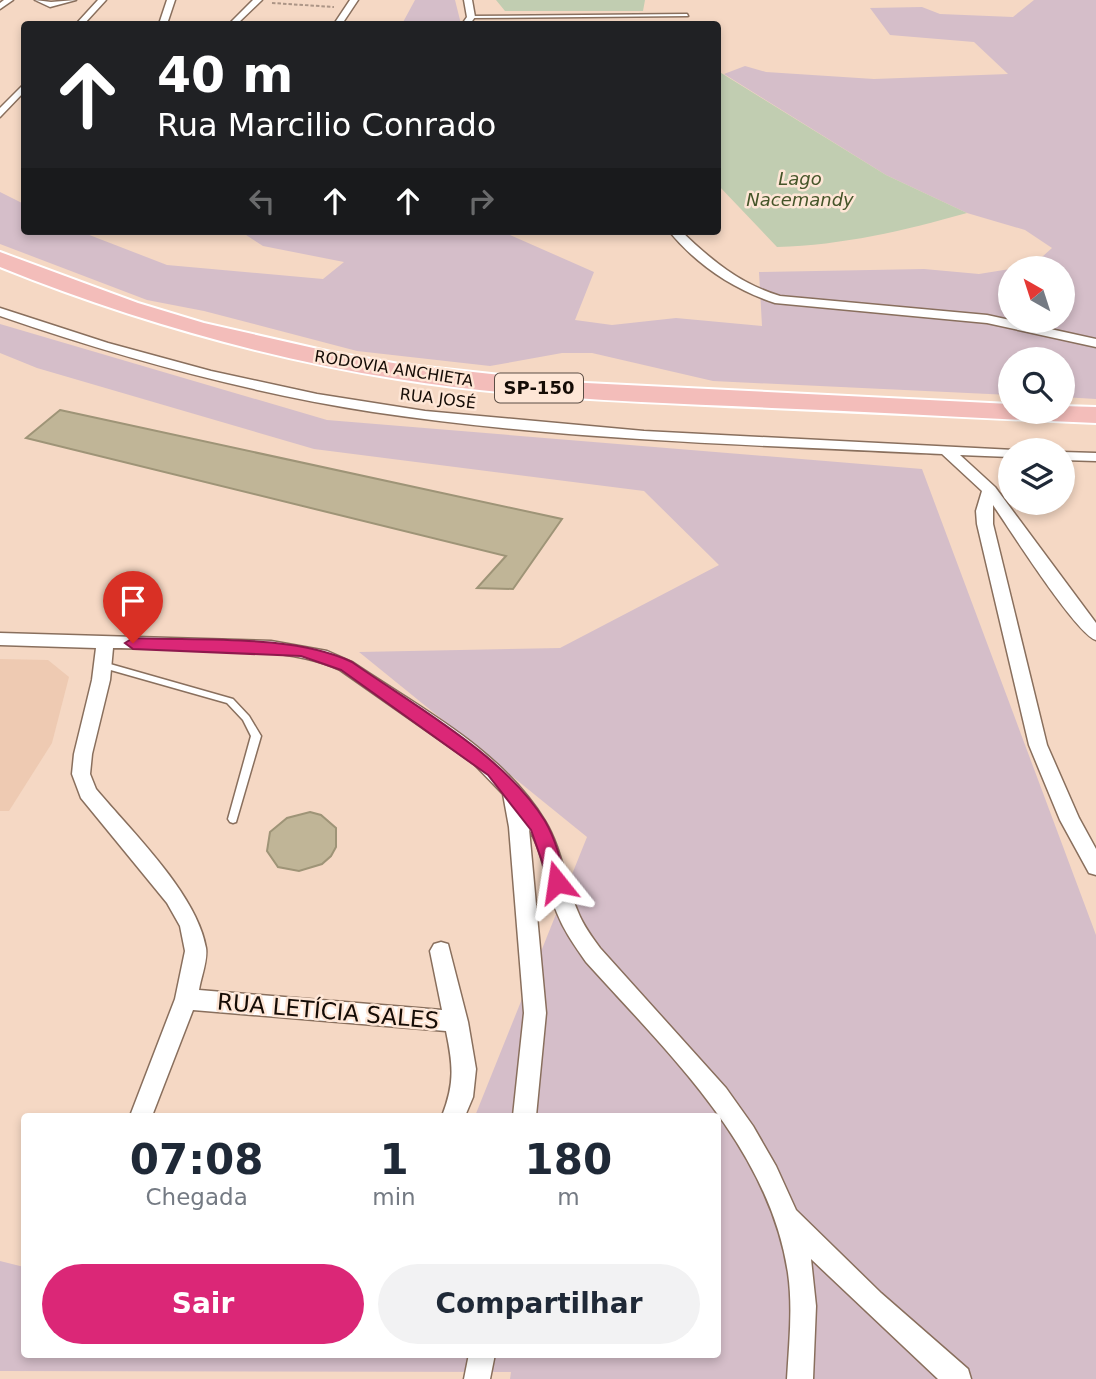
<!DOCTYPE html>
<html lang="pt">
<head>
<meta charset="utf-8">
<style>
	:root { --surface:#fff; --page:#f2f2f3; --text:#1f2937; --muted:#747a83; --accent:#db2777 }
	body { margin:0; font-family:"DejaVu Sans",sans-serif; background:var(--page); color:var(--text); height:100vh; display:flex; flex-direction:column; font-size:26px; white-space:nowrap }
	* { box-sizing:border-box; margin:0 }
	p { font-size:23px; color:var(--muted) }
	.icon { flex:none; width:38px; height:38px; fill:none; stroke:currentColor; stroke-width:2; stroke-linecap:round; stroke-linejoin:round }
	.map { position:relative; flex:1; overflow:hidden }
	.side { position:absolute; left:21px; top:1113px; width:700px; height:245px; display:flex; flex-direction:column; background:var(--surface); border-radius:7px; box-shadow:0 4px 10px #0003 }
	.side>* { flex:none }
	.top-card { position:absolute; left:21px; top:21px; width:700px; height:214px; border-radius:7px; box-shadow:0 4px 10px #0003; background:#202124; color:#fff; overflow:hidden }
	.needle { width:46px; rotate:321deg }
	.tools { position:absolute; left:998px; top:256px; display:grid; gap:14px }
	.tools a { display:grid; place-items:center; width:77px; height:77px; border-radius:50%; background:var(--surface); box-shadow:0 4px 10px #0003; font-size:35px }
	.pin { position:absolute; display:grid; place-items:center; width:60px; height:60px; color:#fff; margin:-72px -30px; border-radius:50% 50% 50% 0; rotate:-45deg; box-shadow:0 0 7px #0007 }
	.pin .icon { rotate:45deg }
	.me { position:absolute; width:77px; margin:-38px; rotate:345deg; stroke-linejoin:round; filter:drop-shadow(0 0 5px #0008) }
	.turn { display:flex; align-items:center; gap:24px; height:147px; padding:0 21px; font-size:32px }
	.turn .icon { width:91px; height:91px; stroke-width:2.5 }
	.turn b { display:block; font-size:49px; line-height:60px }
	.lanes { display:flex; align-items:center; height:66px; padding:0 21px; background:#0003; justify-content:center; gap:35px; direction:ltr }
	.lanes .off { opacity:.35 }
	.eta { display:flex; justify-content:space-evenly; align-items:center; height:119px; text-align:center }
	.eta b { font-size:42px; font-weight:600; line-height:49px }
	.cta { display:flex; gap:14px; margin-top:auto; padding:14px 21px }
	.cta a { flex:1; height:80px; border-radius:42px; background:var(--accent); color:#fff; font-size:28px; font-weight:600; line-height:80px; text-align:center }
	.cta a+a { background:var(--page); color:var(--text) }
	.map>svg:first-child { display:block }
	.built { fill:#eecab2 }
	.green { fill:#d5bec9 }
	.water { fill:#c1cdb1 }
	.building { fill:#c0b597; stroke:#9e9477; stroke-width:2 }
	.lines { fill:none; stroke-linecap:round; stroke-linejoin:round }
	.lane-casing { stroke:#896f5d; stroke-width:3 }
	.street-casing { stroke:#896f5d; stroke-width:3 }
	.highway-casing { stroke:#fff; stroke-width:4 }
	.path { stroke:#ac9586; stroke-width:2; stroke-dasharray:3.5 2; stroke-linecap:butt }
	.lane { fill:#fff; fill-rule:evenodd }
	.street { fill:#fff; fill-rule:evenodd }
	.highway { fill:#f3bdba; fill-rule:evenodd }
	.route { fill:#db2777; stroke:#8e194d; stroke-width:2 }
	.labels { text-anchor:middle; stroke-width:5; stroke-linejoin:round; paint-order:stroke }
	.far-street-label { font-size:16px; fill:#150c06; stroke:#fee6d6 }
	.far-water-label { font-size:18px; font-style:italic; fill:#455529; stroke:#fee6d6 }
	.shield { fill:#fee6d6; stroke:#5b4d44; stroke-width:2 }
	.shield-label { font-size:18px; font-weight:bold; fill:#150c06 }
	.near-street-label { font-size:23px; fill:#150c06; stroke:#fee6d6 }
</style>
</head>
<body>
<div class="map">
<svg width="1096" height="1379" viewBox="0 0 1096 1379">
	<rect width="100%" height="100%" fill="#f5d8c4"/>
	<path class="built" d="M0,659L48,660L69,677L52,743L9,811H0Z"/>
	<path class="green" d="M415,0H455L461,24H402Z
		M1034,0H1096V399L1062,397V359H1010V395L713,381L592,353H562L490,366L357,351L204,311L147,300L0,244V192L24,204V231H79L167,265L323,279L344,262L263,246L240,231H509L510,235L594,272L575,320L612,325L676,318L762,326L759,272L924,269L979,274L1010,269V320H1062V268H1016L1033,265L1052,248L1025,230L967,213L886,175L724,74L745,66L766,72L874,79L1008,74L974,42L890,35L870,8L922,7L940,14L1013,17Z
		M0,324L327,420L922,469L1096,935V1379H510L511,1372L0,1371V1261L24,1267V1354H718V1116H475L587,837L359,652L560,648L719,565L644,491L314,449L37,368L0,353Z"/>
	<path class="water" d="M496,0H645L643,11H505Z
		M718,71L886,175L967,213C902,231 844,245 777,247L718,185Z"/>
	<path class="building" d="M60,410L562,519L513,589L477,588L506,556L26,438Z
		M310,812L321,815L336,828V847L331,856L322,864L299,871L278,867L267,851L270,832L287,818Z"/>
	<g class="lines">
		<g class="lane-casing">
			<path id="lane" d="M687,14L688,16L471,18L469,17L471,16Z
				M103,662L233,699L249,716L261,736L236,822L233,823L230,822L228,819L251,736L243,720L227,703L100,667L99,665Z"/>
		</g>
		<g class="street-casing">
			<path id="street" d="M4,0H13L0,9V3Z
				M35,0L51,2L76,0L50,7Z
				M98,0H106L84,24H76Z
				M167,0H175L167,24H159Z
				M253,0H262L237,24H229Z
				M350,0H358L342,24H334Z
				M464,0H472L475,17L470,24H462L467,17Z
				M24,84V92L0,117V108Z
				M669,231H681C711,260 740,284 780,296L987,315L1096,339V347L987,323L775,303C733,289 697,265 669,231Z
				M0,308L108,343L211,371L317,394L425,411L644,431L1014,450H1010V457L960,455L995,487L1096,623V640C1076,634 1009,528 993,505V524L1047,745L1079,818L1096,849V875L1089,873L1060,820L1029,745L977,524L976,511L982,491L942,454C752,445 561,440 373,412C246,392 122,358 0,316Z
				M1062,452L1096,453V461L1062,460Z
				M0,633L271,641L327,651L352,662C420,708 501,749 545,821C562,849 565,882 578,912C583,925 592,937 600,948L726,1088L753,1126L776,1166L796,1210L881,1293L968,1369L971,1379H938L811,1259L816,1306L813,1379H787C789,1344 793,1308 788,1273C769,1147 667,1052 586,962C575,946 564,931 557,913C546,886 544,854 529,829L546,1013L536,1116H513L524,1013L509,827L503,794L474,764L340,670C284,643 177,650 113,648L110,680L92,754L90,774L96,789C131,831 197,894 206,948C208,960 201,977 199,990L442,1010L430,951L434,944L441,942L448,944L468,1022L476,1069L473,1097L465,1116H442C455,1083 453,1065 446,1031L193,1010L152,1116H130L175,999L185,951L180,926L167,903L81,798L72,774L74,754L92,680L96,648L0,645Z
				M469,1354H495L490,1379H464Z"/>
		</g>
		<g class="highway-casing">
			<path id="highway" d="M0,252L138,303L204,323L331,352L399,364L566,382L1010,404V411H1062V406L1096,407V423C988,419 880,412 772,408C647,402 521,399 398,379C261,357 129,319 0,267Z"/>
		</g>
		<path class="path" d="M272,3L334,7"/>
		<use href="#lane" class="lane"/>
		<use href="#street" class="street"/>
		<use href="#highway" class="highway"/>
	</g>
	<path class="route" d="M133,638C200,641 292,634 352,662C416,707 504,755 545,821C556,840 561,861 566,882L564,887L557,889L551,887L531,830L488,775L341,670L301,656L133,649L125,643Z"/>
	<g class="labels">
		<g class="far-street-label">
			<text transform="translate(394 368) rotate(9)" y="6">RODOVIA ANCHIETA</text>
			<text transform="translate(438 398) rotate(7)" y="6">RUA JOSÉ</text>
		</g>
		<g class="far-water-label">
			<text x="800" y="185">Lago<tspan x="800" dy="21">Nacemandy</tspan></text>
		</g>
		<rect class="shield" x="495" y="373.5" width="88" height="29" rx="5"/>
		<g class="shield-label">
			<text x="539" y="394">SP-150</text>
		</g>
		<g class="near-street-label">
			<text transform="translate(328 1011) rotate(5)" y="8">RUA LETÍCIA SALES</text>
		</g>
	</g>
</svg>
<div class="tools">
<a><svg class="needle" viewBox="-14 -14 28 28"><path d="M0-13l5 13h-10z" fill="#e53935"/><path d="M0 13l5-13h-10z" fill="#747a83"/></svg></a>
<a><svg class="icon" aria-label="search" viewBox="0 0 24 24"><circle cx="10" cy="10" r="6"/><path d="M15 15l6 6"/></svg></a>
<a><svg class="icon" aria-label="layers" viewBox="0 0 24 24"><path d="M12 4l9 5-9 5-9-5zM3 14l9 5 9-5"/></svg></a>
</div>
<div class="pin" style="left:133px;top:643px;background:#d93025"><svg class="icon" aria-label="arrive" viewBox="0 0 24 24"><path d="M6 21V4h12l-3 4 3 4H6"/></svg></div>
<svg class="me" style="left:557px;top:882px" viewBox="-20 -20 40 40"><path d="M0-17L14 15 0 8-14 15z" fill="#db2777" stroke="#fff" stroke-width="4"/></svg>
<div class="top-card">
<div class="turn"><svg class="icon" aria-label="ahead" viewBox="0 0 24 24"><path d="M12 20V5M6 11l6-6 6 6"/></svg><div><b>40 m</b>Rua Marcilio Conrado</div></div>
<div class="lanes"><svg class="icon off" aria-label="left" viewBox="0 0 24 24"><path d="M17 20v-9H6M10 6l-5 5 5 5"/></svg><svg class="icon" aria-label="ahead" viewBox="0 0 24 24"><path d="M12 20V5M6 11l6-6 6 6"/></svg><svg class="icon" aria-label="ahead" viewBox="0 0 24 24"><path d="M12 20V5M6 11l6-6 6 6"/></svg><svg class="icon off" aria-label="right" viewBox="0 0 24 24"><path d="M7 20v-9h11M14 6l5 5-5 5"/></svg></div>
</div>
<section class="side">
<div class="eta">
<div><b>07:08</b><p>Chegada</p></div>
<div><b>1</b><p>min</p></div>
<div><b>180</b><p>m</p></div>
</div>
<div class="cta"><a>Sair</a><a>Compartilhar</a></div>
</section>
</div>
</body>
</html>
